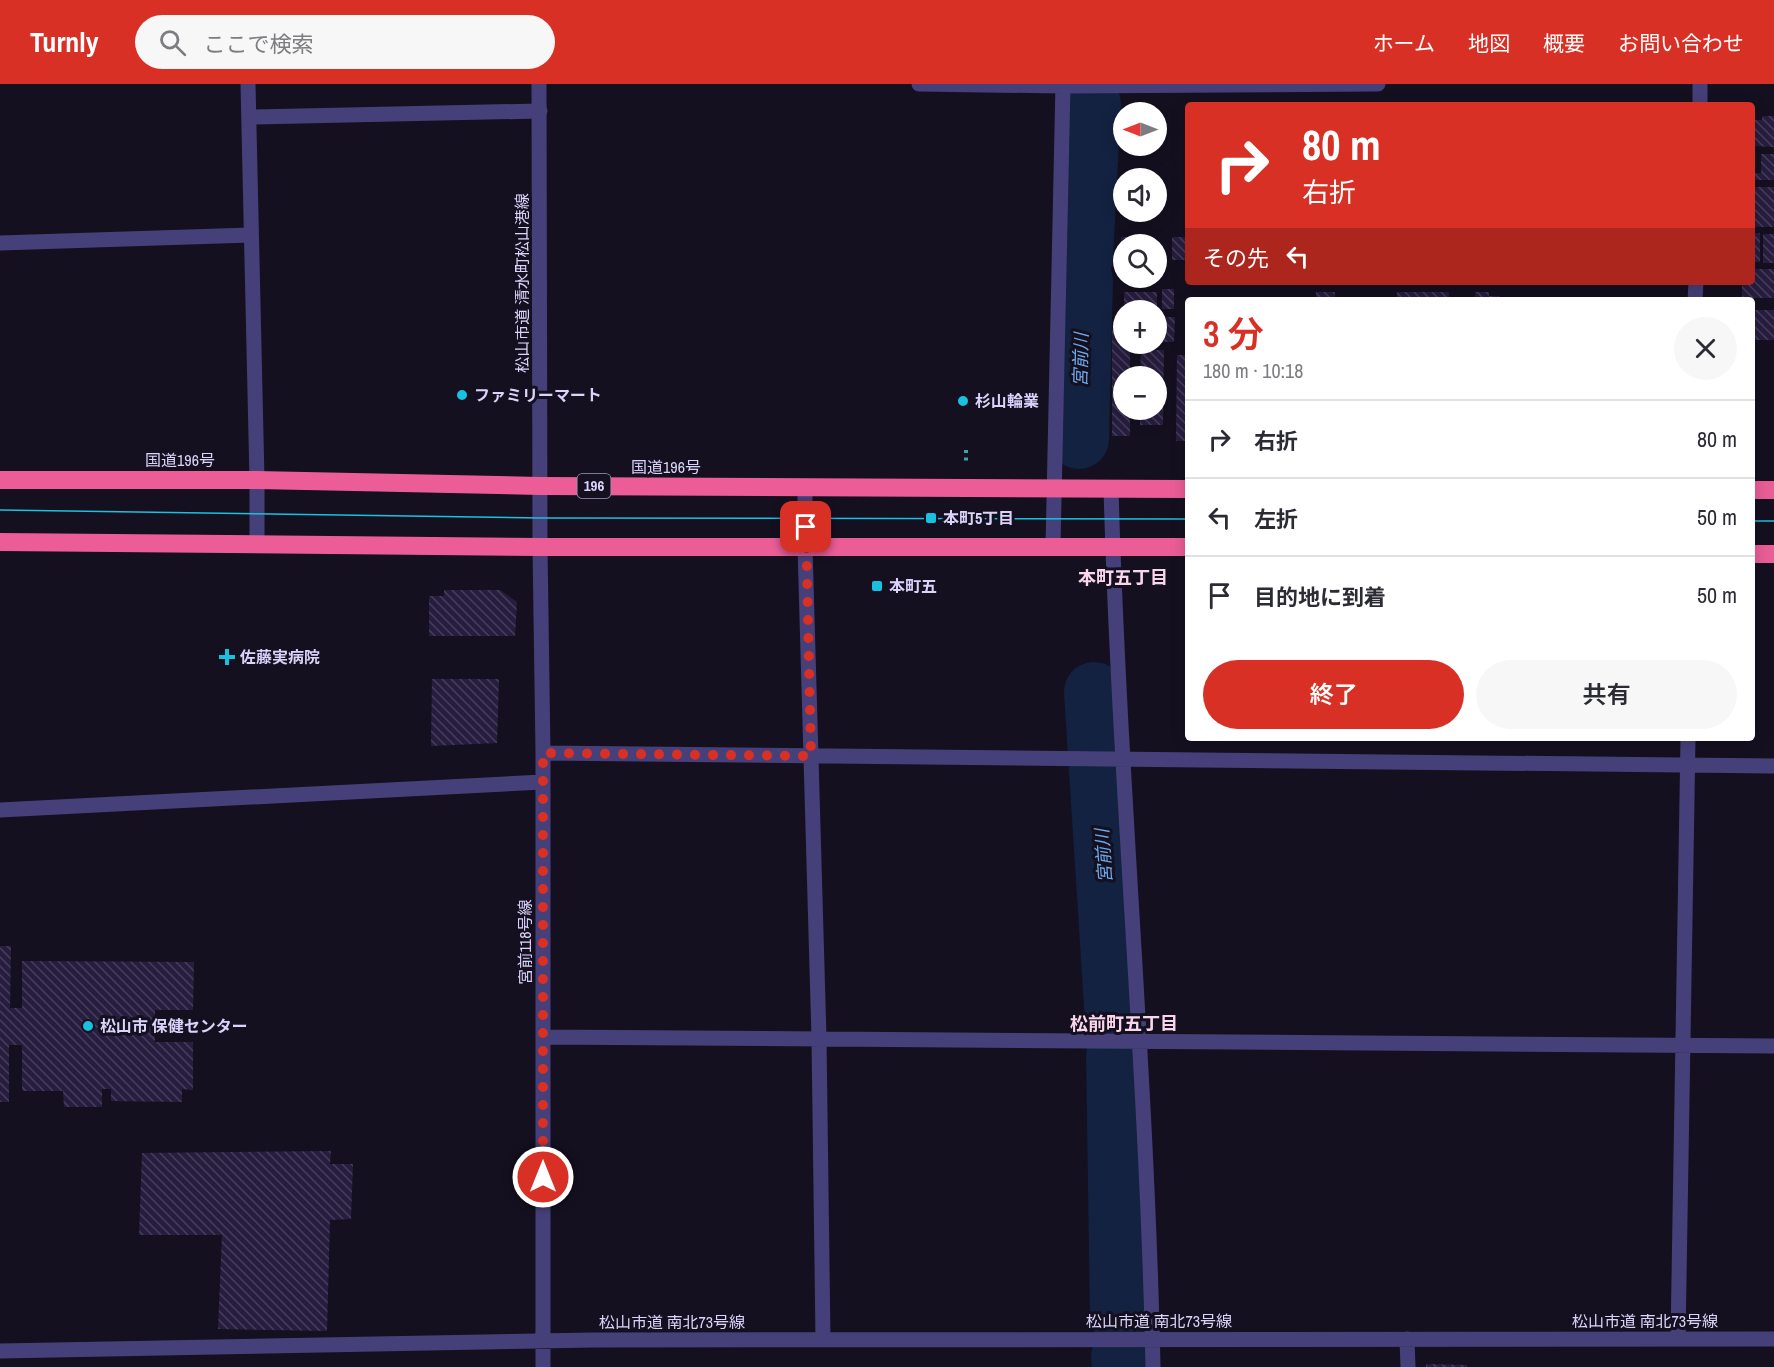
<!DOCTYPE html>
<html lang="ja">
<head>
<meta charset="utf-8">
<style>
	:root { --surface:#fff; --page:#f7f7f7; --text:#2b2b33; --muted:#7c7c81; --line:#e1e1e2; --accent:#d93025 }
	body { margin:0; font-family:"Archivo Narrow","Noto Sans JP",sans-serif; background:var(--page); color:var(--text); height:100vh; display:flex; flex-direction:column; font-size:22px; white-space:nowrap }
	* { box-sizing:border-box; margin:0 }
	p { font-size:20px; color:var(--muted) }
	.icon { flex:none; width:33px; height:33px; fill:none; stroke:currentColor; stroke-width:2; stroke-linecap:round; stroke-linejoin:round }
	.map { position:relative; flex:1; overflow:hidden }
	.details { position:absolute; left:1185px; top:213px; width:570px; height:444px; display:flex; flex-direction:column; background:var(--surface); border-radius:6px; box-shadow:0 3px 15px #0003 }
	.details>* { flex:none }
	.banner { position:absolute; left:1185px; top:18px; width:570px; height:183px; border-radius:6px; box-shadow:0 3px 15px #0003; background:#d93025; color:#fff; overflow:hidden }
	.needle { width:39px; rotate:270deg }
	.tools { position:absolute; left:1113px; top:18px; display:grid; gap:12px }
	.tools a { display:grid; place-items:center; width:54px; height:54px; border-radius:50%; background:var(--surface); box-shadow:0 3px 15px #0003; font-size:30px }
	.pin { position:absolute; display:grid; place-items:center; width:51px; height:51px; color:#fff; margin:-26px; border-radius:12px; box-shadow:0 3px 9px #0006 }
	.me { position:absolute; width:66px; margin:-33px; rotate:0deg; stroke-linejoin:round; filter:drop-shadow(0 0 4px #0008) }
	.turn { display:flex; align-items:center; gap:21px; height:126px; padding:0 18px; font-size:27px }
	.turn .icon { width:78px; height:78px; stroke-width:2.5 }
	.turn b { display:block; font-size:42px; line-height:51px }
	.then { display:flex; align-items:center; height:57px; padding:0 18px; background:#0003; gap:12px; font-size:22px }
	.round { display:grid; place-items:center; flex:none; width:63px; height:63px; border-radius:32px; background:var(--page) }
	.overview { display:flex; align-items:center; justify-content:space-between; height:102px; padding:0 18px }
	h1 { font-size:36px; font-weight:600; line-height:45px; color:var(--accent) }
	.button { display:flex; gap:12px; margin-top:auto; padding:12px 18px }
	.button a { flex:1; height:69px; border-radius:36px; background:var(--accent); color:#fff; font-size:24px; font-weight:600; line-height:69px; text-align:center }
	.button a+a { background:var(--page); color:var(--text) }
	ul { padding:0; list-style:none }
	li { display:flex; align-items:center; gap:18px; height:78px; padding:0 18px; border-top:2px solid var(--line) }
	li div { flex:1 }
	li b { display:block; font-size:22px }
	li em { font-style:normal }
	header { display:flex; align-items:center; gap:36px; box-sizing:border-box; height:84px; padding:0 30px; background:var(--accent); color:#fff }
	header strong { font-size:28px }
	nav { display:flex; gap:33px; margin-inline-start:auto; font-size:21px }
	.search { width:420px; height:54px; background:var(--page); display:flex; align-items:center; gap:15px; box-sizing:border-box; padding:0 21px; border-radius:33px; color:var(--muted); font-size:22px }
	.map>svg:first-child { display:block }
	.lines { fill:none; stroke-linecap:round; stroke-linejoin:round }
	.river { stroke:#132241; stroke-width:60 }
	.building { fill:url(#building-back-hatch) }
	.path { stroke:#3ca6a6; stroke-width:4; stroke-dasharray:3 4.5; stroke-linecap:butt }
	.minor { stroke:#46407a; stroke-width:15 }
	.highway { stroke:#ec5d98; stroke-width:18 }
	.tram { stroke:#1ac0e0; stroke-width:1.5 }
	.route { stroke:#d93025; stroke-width:10; stroke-dasharray:0 18 }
	.poi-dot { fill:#1ac0e0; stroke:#141020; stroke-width:2 }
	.labels { text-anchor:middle; stroke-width:6; stroke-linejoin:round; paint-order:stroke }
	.shield { fill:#141020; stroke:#9f99b9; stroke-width:1.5 }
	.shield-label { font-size:15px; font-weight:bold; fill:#dbd4fa }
	.street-label { font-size:16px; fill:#dbd4fa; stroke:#141020 }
	.poi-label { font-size:16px; font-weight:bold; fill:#dbd4fa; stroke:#141020; text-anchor:start }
	.water-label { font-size:18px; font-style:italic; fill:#6eabee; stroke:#141020 }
	.neighbourhood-label { font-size:18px; font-weight:bold; fill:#fad6eb; stroke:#141020 }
</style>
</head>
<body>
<header>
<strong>Turnly</strong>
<div class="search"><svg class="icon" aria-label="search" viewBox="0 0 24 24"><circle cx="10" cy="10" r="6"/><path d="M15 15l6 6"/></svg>ここで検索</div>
<nav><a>ホーム</a><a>地図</a><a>概要</a><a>お問い合わせ</a></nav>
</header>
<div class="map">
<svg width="1774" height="1283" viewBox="0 0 1774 1283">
	<defs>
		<pattern id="building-back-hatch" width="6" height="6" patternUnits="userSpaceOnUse" patternTransform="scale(1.5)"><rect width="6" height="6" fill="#271e3f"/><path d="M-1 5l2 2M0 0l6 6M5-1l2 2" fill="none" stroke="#463e5c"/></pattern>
	</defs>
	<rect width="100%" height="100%" fill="#141020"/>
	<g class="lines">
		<path class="river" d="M1083,174L1091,20
			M1079,355L1083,196
			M1094,608L1115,937
			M1116,971L1120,1232
			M1121,1273L1122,1283"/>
	</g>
	<path class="building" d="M1762,32H1774V63L1752,62V36H1762Z
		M1761,70H1774V96H1752V89H1761Z
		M1752,103H1774V143H1752Z
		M1752,149H1760V178H1752Z
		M1763,150H1774V179H1763Z
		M1121,153H1153V160H1124V175H1121Z
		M1172,153H1188V176H1172Z
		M1752,185H1774V214H1742V198H1752Z
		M1162,205H1174V225H1162Z
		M1124,208H1157V226H1124Z
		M1316,208H1335V216H1316Z
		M1397,208H1449V216H1397Z
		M1475,208H1489V212H1499V216H1475Z
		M1752,226H1774V256H1752Z
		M1156,233H1175L1174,258H1156Z
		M1112,245H1124V260H1130V292H1124V326H1130V352H1112Z
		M1141,266H1164L1163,341H1140V326H1156V292H1140Z
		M1177,271H1185V302H1188V357H1176Z
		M444,506H500L517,518L515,552H429V512H444Z
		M432,595H499L497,659L431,662Z
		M0,862H11L10,924H22V877L194,878L193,926H155V958H193V1006L182,1005V1018L111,1017V1005H102V1023H64L63,1007H22V961H9V1018H0Z
		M331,1067L330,1080H353L351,1135L330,1136L327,1247L218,1245L222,1151H139L142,1069Z
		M1426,1280L1467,1281V1283H1426Z"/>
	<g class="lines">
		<path class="path" d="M966,366V380"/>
		<path class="minor" d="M248,0L257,396V461
			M539,0L540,463L543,669V1283
			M919,0L1063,2L1378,0
			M1700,21V0
			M250,33L540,27
			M0,159L251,151
			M1695,216L1696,198
			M805,403V463L819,954L823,1255
			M1111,404C1119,697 1147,990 1153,1283
			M1053,462L1063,0
			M543,669L1774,682
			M0,726L543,698
			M543,953L1774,962
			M1407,1255L1408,1283
			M1678,1255L1688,654
			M0,1267L594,1256L1774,1255"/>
		<path class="highway" d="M0,396H257L540,402L1188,405
			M1752,406H1774
			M0,458L540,463H1188
			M1752,470H1774"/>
		<path class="tram" d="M0,426L540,434L1188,435
			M1752,437H1774"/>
	</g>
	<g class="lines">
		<path class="route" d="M543,1093V669L811,672L806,443"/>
	</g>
	<g class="poi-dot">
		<circle cx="462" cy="311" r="6"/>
		<circle cx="963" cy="317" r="6"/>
		<rect x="925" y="428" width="12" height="12" rx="3"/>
		<rect x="871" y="496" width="12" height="12" rx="3"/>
		<path d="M224 564h6v6h6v6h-6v6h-6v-6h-6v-6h6z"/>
		<circle cx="88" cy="942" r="6"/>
	</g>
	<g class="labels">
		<rect class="shield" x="577.5" y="390" width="33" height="24" rx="4.5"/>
		<g class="shield-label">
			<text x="594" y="407">196</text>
		</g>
		<g class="street-label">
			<text transform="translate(522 199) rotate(-90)" y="6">松山市道 清水町松山港線</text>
			<text x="180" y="382">国道196号</text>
			<text x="666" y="389">国道196号</text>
			<text transform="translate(525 858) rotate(-90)" y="6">宮前118号線</text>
			<text x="1159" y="1243">松山市道 南北73号線</text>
			<text x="1645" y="1243">松山市道 南北73号線</text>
			<text x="672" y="1244">松山市道 南北73号線</text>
		</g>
		<g class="poi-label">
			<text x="474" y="317">ファミリーマート</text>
			<text x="975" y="323">杉山輪業</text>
			<text x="943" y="440">本町5丁目</text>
			<text x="889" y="508">本町五</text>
			<text x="240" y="579">佐藤実病院</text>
			<text x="100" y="948">松山市 保健センター</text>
		</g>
		<g class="water-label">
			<text transform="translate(1081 276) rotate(-89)" y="6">宮前川</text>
			<text transform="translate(1104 772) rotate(-94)" y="6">宮前川</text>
		</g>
		<g class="neighbourhood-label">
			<text x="1123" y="500">本町五丁目</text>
			<text x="1124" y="946">松前町五丁目</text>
		</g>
	</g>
</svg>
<div class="tools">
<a><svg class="needle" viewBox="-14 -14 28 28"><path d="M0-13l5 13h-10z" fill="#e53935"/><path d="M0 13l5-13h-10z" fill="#7c7c81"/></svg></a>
<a><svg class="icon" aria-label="sound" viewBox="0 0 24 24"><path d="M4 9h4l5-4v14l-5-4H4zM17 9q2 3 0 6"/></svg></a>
<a><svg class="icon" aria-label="search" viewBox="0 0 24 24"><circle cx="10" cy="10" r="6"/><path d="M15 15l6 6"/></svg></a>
<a>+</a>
<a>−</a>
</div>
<div class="pin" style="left:806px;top:443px;background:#d93025"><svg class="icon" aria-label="arrive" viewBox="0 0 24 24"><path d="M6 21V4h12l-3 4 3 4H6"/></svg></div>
<svg class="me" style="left:543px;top:1093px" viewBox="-20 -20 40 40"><circle r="17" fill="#d93025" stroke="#fff" stroke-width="3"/><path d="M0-11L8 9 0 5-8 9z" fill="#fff"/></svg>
<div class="banner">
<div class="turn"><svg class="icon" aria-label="right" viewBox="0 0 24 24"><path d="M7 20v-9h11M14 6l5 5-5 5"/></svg><div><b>80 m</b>右折</div></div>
<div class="then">その先<svg class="icon" aria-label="left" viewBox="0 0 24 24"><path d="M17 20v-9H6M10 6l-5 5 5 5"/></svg></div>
</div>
<section class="details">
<div class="overview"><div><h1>3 分</h1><p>180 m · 10:18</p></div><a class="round"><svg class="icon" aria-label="close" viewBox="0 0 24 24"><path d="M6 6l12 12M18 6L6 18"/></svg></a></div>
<ul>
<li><svg class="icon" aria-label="right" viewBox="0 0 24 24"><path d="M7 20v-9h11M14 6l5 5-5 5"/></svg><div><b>右折</b></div><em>80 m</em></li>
<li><svg class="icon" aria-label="left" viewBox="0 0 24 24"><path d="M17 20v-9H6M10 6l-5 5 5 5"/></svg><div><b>左折</b></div><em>50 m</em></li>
<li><svg class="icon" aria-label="arrive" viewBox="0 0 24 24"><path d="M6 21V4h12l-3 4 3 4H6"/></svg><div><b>目的地に到着</b></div><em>50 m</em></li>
</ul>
<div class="button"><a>終了</a><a>共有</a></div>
</section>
</div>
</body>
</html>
